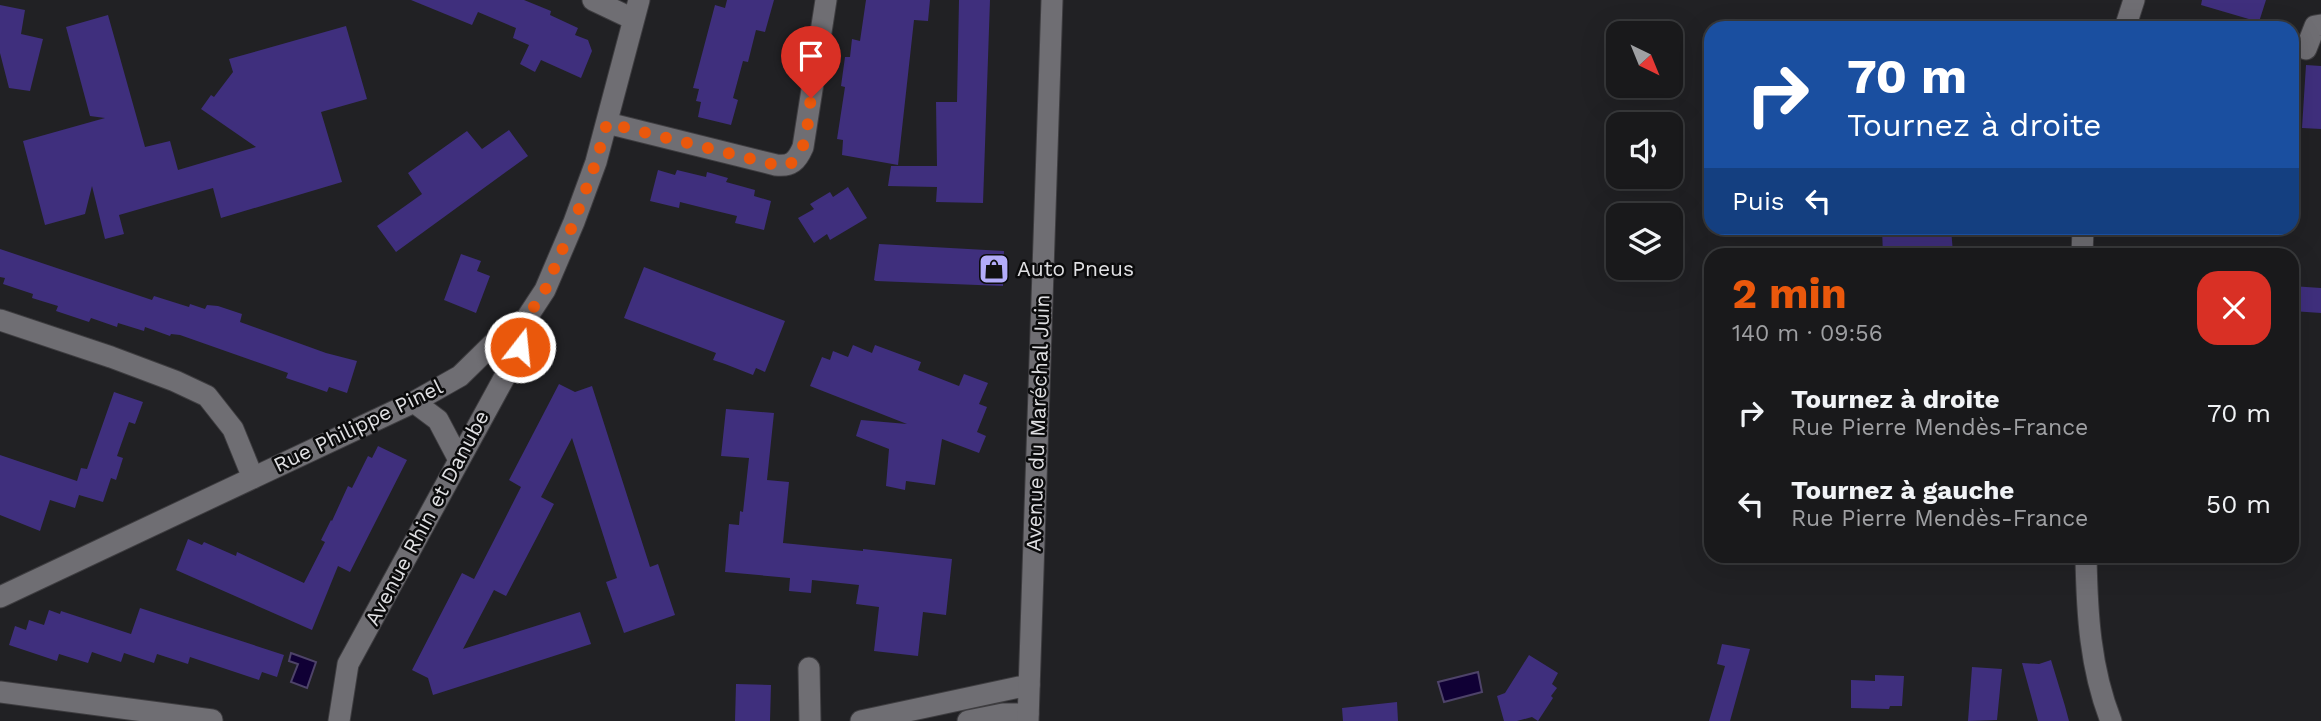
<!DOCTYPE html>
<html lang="fr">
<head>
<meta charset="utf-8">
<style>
	:root { --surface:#19191b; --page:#262628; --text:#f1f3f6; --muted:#9fa0a3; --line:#37383a; --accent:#ea580c }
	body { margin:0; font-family:"Work Sans",sans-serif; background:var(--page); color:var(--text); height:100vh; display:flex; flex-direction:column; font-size:26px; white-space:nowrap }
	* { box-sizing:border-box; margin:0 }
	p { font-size:23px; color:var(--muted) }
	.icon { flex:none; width:38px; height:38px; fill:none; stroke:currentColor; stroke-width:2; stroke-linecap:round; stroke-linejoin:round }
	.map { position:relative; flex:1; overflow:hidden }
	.drawer { position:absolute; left:1704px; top:248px; width:595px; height:315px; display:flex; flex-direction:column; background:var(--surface); border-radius:21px; box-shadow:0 7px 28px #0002,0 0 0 2px var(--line) }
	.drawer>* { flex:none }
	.hud { position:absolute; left:1704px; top:21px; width:595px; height:214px; border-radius:21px; box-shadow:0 7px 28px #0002,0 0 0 2px var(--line); background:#1a4fa0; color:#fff; overflow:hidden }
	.needle { width:46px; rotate:137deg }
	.tools { position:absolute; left:1606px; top:21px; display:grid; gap:14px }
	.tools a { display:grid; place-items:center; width:77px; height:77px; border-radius:14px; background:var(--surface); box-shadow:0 7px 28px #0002,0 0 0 2px var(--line); font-size:35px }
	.pin { position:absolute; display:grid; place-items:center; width:60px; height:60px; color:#fff; margin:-72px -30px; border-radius:50% 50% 50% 0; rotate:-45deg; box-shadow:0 0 7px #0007 }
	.pin .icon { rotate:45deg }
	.me { position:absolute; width:77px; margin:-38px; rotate:16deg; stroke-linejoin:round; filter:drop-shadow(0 0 5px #0008) }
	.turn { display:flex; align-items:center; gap:24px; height:147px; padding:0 28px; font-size:32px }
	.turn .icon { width:91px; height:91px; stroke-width:2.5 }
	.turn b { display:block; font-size:49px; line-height:60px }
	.then { display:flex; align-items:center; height:66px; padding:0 28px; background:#0003; gap:14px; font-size:26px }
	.round { display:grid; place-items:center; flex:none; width:74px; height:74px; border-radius:21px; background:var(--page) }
	.head { display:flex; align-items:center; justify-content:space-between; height:119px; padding:0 28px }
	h1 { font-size:42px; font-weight:700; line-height:52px; color:var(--accent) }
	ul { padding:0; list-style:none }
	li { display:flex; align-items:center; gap:21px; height:91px; padding:0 28px }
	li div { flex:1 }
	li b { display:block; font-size:26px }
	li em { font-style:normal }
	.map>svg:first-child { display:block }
	.water { fill:#100035; stroke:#4e4369; stroke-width:2 }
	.building { fill:#3f2f7d }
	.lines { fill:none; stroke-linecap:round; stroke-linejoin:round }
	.street-casing { stroke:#3e3d40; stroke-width:23 }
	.secondary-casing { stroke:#3e3d40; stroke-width:23 }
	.street { stroke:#6f6e73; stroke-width:21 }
	.secondary { stroke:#6f6e73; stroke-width:21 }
	.route { stroke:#ea580c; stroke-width:12; stroke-dasharray:0 21.6 }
	.labels { text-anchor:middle; stroke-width:5; stroke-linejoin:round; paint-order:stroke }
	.poi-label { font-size:21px; fill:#e0e0e3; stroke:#0b0b0c; text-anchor:start }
	.street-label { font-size:21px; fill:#e0e0e3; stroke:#0b0b0c }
</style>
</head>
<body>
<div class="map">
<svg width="2321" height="721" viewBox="0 0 2321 721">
	<rect width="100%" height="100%" fill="#212124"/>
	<path class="water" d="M291,653L316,662L307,688L291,682L298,664L289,661Z
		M1478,672L1482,692L1444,702L1438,682Z"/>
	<path class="building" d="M411,0H524L551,11L550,15L578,28L575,35L588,40L592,51L581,78L541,60L535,72L520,64L529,45L513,38L516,28L478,12L472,25Z
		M727,0H774L765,32L756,30L748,62L743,61L733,98L738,100L731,125L698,117L701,102L696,101L699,89L693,88L715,5L725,8Z
		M866,0H930L928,21L914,20L898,165L842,155L843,140L837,139L845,87L841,86L845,57H850L852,39L860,41Z
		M959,0H990L983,203L936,202L937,187L888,186L891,166H937L936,102H957Z
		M2202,0H2266L2259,22L2201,5Z
		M0,5L25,10L21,34L43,39L30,91L9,88L0,53Z
		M108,15L145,147L170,141L178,170L256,147L201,109L211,95L214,97L233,72L229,59L346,26L367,99L321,112L342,182L221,218L213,188L119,215L124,234L105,239L92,186L85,214L45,225L23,141L105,118L90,116L66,27Z
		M2306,65L2321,66V129L2302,128Z
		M509,130L528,156L396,252L377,226L422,194L408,173L467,131L482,149Z
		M658,170L675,175L677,170L706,177L707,172L728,178L726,182L755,190L754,196L771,201L764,230L735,223L737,216L708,209L680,202L679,208L650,201Z
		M848,187L867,218L830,240L827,234L814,243L798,218L814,209L810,204L830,192L833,197Z
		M1882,228H1951L1953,253L1883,256Z
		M879,244L1004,251L1003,286L876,281L874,280Z
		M0,249L152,300L154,296L189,307L190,304L205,309L207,305L218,306L242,314L240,322L326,353L357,361L347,393L329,387L327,392L304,384L286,378L288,373L180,335L171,334L170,336L145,327L144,331L118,323L117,327L91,318L89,322L56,311L58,306L32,298L33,294L3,284L5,278L0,277Z
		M461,254L481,261L477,271L490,276L476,313L444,300Z
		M644,267L785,321L765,372L756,368L753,375L725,364L713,360L716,353L624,318Z
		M2292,286L2321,288V313L2292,311Z
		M853,345L872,353L875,345L921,362L918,370L959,386L964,374L988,383L979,404L987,407L977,432L986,436L979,453L942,439L935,485L906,481L905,490L886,486L889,449L856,436L861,420L907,424L810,386L822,357L830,360L833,351L848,357Z
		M559,384L575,392L592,386L650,567L658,564L675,615L624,633L606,582L617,578L572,438L541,497L554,504L537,537L506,596L494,590L463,649L580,612L591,644L433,695L428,678L412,670L462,573L474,579L491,546L521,487L509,480Z
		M114,392L143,402L135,424L129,422L117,456L123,458L116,480L111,478L103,502L79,495L75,508L50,500L40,531L0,515V455L77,481L81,468L87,469Z
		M726,409L774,413L767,480L789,482L783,543L863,551V549L952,559L946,615L923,612L918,656L874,651L879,607L856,604L859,585L812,580L811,593L789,591L790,578L725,572L729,524L739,525L740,511L743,512L749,458L721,456Z
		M378,446L407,460L350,572L338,566L312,630L176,570L188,539L202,545L204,542L236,556L237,552L304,583L325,542L321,540L331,520L332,521L348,486L352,488L368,456L372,458Z
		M140,608L284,655L277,677L262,672L259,680L190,657L188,664L157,654L154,663L124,653L121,662L92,652L88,663L59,654L57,661L9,645L15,626L26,630L29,620L44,625L49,610L60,614L61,611L131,634Z
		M1722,644L1750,649L1730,721H1709L1725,666L1717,664Z
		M1529,655L1558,673L1552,684L1557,688L1551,696L1553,698L1538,721L1532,717L1517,721H1504L1497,696L1505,693Z
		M2051,660L2065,706L2069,721H2038L2022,663L2039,664Z
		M1972,667L2002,669L1997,720L1968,721Z
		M1875,675L1904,676L1902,706H1890L1889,709L1851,708V680L1875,681Z
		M736,684L771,685L770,721H735Z
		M1397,702L1398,721H1343L1342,708Z"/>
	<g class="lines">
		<g class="street-casing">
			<path id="street" d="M593,0L633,19
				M2125,28L2134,0
				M2306,49L2315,26L2321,25
				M607,123L776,165C791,167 797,161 803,147L826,0
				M2082,256L2083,228
				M0,320L111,357L175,381L207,396L233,429L253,478
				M414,402L438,420L458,458
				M2086,556C2087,613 2090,668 2111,721
				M0,597L414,402L460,376L510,327L526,319
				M809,668L810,721
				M0,692L212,720
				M339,721L348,664L521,347L526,319L545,290L574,222L596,162L639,0
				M861,721L1029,685
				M968,721L1003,714H1028"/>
		</g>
		<g class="secondary-casing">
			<path id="secondary" d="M1028,721L1052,0"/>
		</g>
		<use href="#street" class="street"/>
		<use href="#secondary" class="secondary"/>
	</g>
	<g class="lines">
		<path class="route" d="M520,347L526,319L545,290L574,222L596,162L607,123L776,165L787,166C809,154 807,120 811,98"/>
	</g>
	<defs>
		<g id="shop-square" transform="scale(1.575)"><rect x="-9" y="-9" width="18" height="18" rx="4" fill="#b3acf9" stroke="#0b0b0c"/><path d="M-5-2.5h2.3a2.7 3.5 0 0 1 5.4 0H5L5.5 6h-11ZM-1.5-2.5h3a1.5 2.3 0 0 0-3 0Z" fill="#111"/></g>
	</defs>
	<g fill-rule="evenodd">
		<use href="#shop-square" x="994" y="269"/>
	</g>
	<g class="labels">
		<g class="poi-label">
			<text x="1017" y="276">Auto Pneus</text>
		</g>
		<g class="street-label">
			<text transform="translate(1038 423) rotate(-88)" y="7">Avenue du Maréchal Juin</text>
			<text transform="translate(358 426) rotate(-26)" y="7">Rue Philippe Pinel</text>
			<text transform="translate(427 518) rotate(-62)" y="7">Avenue Rhin et Danube</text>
		</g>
	</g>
</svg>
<div class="tools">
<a><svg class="needle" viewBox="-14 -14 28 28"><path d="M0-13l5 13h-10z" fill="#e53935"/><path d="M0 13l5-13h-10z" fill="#9fa0a3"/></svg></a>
<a><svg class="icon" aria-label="sound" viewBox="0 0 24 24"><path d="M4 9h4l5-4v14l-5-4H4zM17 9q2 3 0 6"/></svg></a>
<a><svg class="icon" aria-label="layers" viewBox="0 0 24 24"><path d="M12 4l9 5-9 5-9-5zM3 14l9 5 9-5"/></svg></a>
</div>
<div class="pin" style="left:811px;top:98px;background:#d93025"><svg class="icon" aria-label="arrive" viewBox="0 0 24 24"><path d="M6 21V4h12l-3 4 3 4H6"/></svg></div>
<svg class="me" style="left:520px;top:347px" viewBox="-20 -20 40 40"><circle r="17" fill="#ea580c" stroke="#fff" stroke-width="3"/><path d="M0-11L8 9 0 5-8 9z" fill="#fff"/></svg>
<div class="hud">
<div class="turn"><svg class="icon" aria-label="right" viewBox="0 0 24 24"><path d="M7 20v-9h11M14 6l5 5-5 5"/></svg><div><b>70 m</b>Tournez à droite</div></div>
<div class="then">Puis<svg class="icon" aria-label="left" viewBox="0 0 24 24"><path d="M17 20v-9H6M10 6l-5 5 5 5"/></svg></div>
</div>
<section class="drawer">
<div class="head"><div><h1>2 min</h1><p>140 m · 09:56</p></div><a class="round" style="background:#d93025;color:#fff"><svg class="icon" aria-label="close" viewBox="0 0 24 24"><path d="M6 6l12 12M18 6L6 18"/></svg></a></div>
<ul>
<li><svg class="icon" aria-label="right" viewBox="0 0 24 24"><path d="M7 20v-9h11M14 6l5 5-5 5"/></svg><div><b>Tournez à droite</b><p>Rue Pierre Mendès-France</p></div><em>70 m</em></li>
<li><svg class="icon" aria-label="left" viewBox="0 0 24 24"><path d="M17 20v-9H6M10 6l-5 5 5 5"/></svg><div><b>Tournez à gauche</b><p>Rue Pierre Mendès-France</p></div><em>50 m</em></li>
</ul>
</section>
</div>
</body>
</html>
